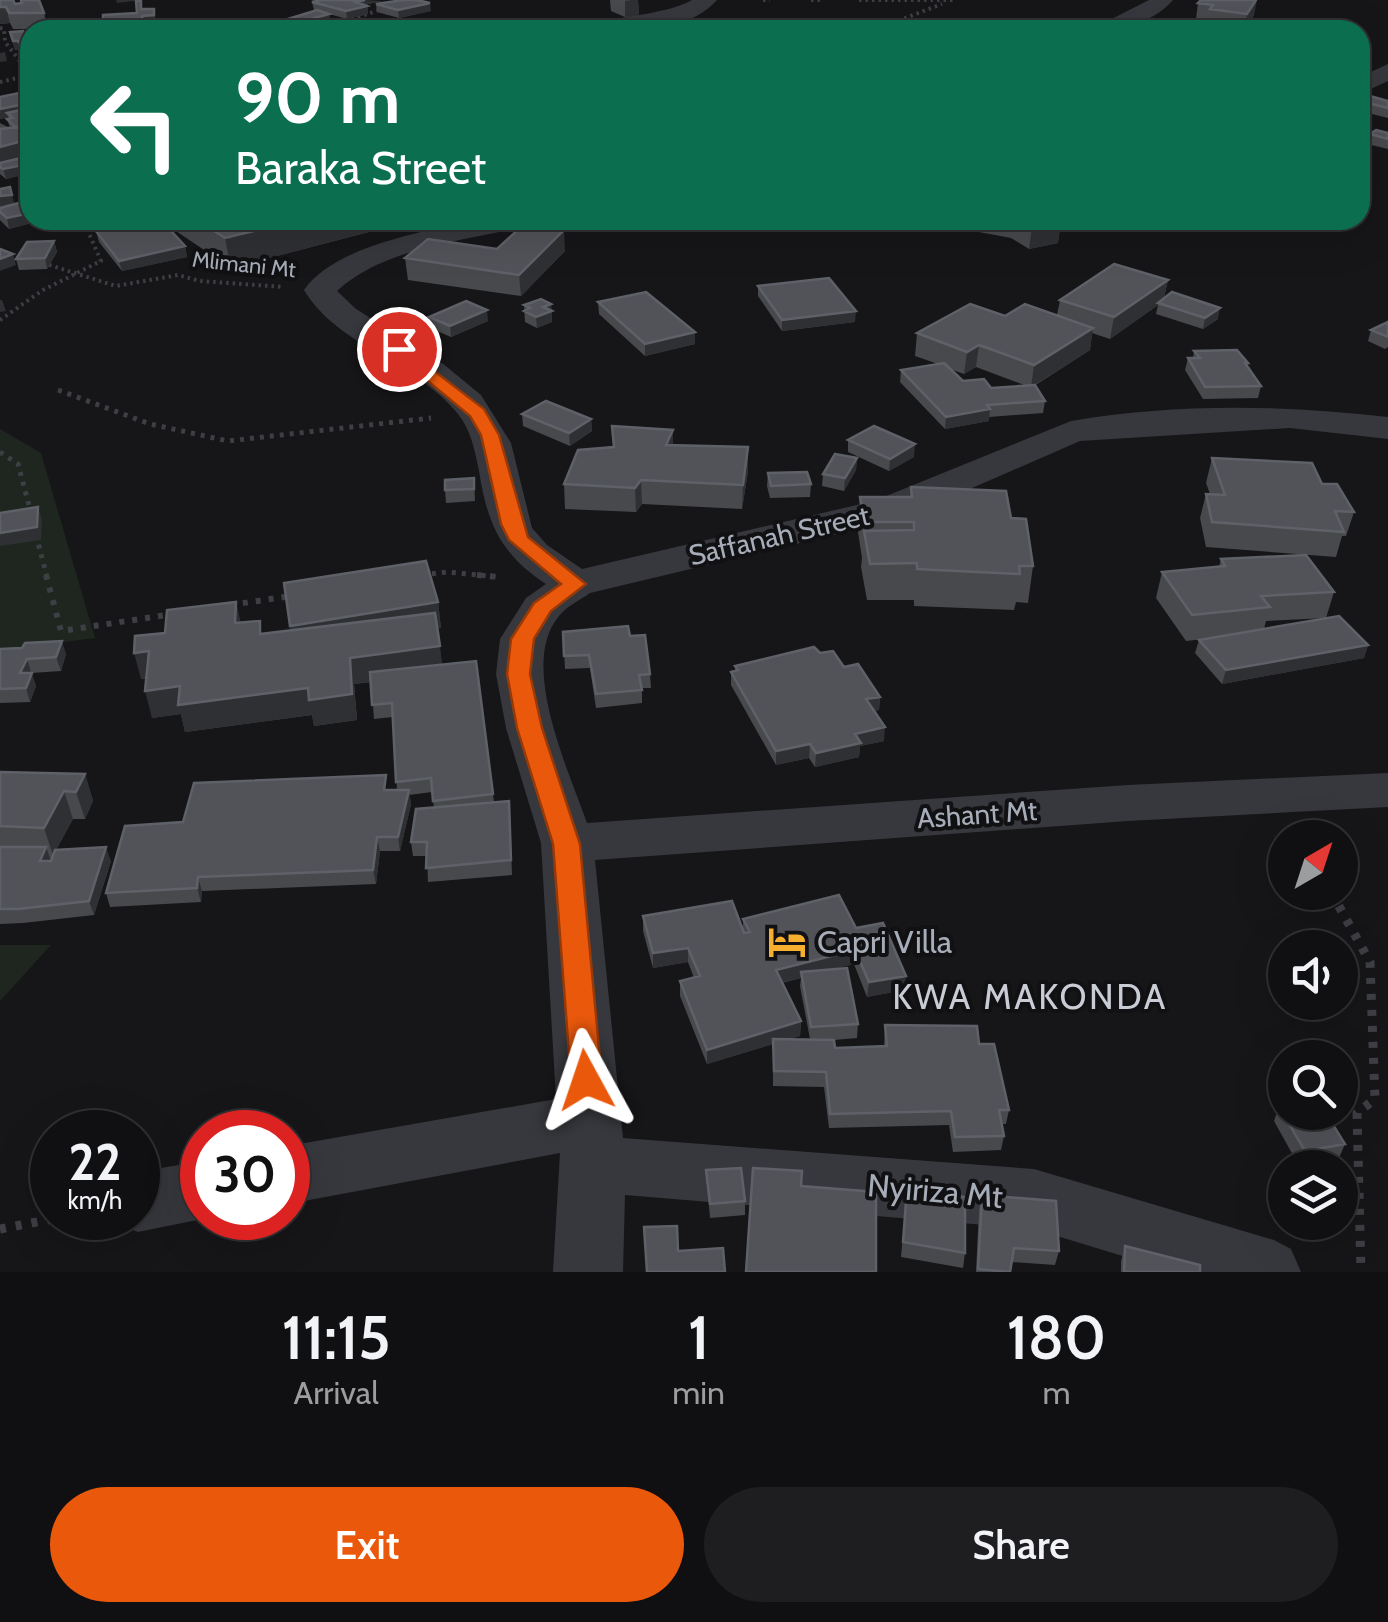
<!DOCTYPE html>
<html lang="en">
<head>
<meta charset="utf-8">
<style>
	:root { --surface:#101012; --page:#1e1e20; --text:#f1f3f6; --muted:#9c9d9f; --line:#303032; --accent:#ea580c }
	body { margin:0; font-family:Cabin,sans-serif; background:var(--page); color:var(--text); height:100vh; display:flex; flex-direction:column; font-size:38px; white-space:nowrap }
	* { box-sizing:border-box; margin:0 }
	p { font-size:32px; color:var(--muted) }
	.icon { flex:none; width:55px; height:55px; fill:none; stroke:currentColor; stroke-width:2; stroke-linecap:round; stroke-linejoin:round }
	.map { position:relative; height:1272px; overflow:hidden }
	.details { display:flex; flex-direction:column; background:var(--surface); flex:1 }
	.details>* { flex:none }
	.banner { position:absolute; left:20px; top:20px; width:1350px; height:210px; border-radius:30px; box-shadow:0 10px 40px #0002,0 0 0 2px var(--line); background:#0b6e4f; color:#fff; overflow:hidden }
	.needle { width:65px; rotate:39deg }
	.fabs { position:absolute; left:1268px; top:820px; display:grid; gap:20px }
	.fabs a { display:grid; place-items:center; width:90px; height:90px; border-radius:50%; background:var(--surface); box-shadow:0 10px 40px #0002,0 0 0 2px var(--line); font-size:50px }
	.speed { position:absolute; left:30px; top:1110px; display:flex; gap:20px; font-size:50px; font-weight:700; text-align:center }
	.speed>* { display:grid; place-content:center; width:130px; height:130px; border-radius:50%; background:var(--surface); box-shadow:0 10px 40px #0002,0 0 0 2px var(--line); line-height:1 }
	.speed small { font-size:25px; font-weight:400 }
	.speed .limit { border:15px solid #d22; background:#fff; color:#111 }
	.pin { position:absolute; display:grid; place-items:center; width:85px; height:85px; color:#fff; margin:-42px; border:5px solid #fff; border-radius:50%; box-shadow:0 2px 10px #0007 }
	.me { position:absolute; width:110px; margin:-55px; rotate:355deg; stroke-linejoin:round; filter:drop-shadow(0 0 8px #0008) }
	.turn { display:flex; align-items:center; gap:35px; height:210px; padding:0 50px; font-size:45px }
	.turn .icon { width:130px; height:130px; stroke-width:2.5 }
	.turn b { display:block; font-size:70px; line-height:85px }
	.eta { display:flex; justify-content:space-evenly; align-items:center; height:170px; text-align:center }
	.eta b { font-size:60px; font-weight:600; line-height:70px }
	.primary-button { display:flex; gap:20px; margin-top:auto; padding:20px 50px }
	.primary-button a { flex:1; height:115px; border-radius:60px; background:var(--accent); color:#fff; font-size:40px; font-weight:600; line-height:115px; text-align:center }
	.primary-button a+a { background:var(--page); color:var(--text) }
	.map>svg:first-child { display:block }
	.green { fill:#1e261f }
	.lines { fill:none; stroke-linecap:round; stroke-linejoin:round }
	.path-far3 { stroke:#3d3f44; stroke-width:4; stroke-dasharray:2.5 4; stroke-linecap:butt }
	.path-far2 { stroke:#3d3f44; stroke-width:5; stroke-dasharray:4 6; stroke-linecap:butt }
	.path-far1 { stroke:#3d3f44; stroke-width:6; stroke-dasharray:5 8; stroke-linecap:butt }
	.path { stroke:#3d3f44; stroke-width:9; stroke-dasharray:6 10; stroke-linecap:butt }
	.street { fill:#37383d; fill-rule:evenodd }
	.wall { fill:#47494d; fill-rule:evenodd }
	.shaded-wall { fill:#2f3033 }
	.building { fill:#525359; stroke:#5f6168; stroke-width:2.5 }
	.route { fill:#ea580c; stroke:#983908; stroke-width:2.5 }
	.labels { text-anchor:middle; stroke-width:8; stroke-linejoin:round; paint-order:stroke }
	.far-street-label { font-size:22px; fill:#a7adb8; stroke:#111113 }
	.street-label { font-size:28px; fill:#a7adb8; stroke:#111113 }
	.near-poi-label { font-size:32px; fill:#a7adb8; stroke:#111113; text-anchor:start }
	.near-street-label { font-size:32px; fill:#a7adb8; stroke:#111113 }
	.near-neighbourhood-label { font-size:35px; letter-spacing:2.5px; fill:#c9ccd4; stroke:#111113 }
</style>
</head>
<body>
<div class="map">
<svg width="1388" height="1272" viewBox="0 0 1388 1272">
	<rect width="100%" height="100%" fill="#161618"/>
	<path class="green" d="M0,429L41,453L95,638L0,650Z
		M0,945H51L0,1001Z"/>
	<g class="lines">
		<path class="path-far3" d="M763,0H770
			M811,0H820
			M859,0H956
			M0,28L4,29L5,42L30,74
			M321,30L385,8
			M874,30L942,4
			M0,82L30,75
			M43,263L116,286L178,275L200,281L284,287
			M0,320L43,290L101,261L83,220"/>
		<path class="path-far2" d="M58,390L150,424L228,441L431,418
			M0,452L18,464L31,513
			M36,535L47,577
			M422,575L447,572L499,577"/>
		<path class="path-far1" d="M46,575L61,631L173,614
			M477,575L499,577
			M230,605L291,596"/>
		<path class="path" d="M1331,892L1370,962L1375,1099L1357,1113L1361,1272
			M0,1229L58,1218"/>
		<path class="street" d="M692,0H717C683,38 618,30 572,30C585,18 661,18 692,0Z
			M1149,0H1173C1152,24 1121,30 1090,30Z
			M1388,64V81L1360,94V77Z
			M476,220H531L526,226C466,241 384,247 337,291L356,309L442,363L481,395L511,443L532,528L547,545L582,569L874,501L1071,421C1175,403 1284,405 1388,417V439L1290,428L1080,441L901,519L590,593C580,600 566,607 559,616C518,664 569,771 587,823L1128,785L1388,773V807L1128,821L595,860L623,1138L1034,1169L1274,1240L1291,1249L1301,1272H1175L1034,1229L625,1195L623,1272H553L560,1153L288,1204V1146L556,1099L541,843L506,728L496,674L500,639L526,598L546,584C501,555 487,523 479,471C475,451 471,430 458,414C417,362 338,347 304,290C334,246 426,231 476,220Z
			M202,1161V1218H207L138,1232L114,1223L112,1218H138V1172Z"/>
	</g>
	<path class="wall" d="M610,0H638L639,15L625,17L611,11Z
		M1201,0L1254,15L1244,30L1207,25L1208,20L1196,19L1198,3Z
		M382,1L368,4V14L347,19L329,14L330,22L302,30L289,27L288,19L317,11L314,10L312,2Z
		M15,4L44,13L48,29H13L10,23L0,24Z
		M376,4L431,11L399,18L377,12Z
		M10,32L25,36L30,35V64L20,49L15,50Z
		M30,82V97L24,93L21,84Z
		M0,97L30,101V159L27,160L25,187L22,175L6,179L0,174V123L10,128L7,119H9L8,117L0,119Z
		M1360,101H1388V118L1360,111Z
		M1388,133V149L1367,144L1370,134Z
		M30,187V220H75L41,228L35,222L9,229L0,220V208L27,200L24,198L21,188Z
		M107,220H415L231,268L164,223L185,246L187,257L122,271L99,242L96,231L119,227H115Z
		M682,220H720L694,227Z
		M966,220H1061L1058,243L1029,249L1011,238L979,232Z
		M54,241L57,252L47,269L19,270L16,259Z
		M497,249L565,251L521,296L408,280L405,258Z
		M1168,280L1164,298L1218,319L1203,329L1156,314L1158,305L1110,339L1092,333L1090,350L1034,386L1045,401L1043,413L989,417V421L945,429L900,382L901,370L938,364L915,356L917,333L1005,316L1057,315L1060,300ZM976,367L1027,386L991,388L963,381L950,369L964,374Z
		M758,286L855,322L782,331L758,296Z
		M598,302L695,344L645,356L599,314Z
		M551,304L552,322L537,328L525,322L524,305Z
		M429,317L488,321L451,337L430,328Z
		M1388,322V347L1385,349L1368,341L1371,330Z
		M1194,351L1248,363L1247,367L1261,386L1258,398L1203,399L1185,370L1188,358H1193Z
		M522,414L591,419L592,431L570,446L523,426Z
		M673,430V445L748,471L742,509L642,504L636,512L565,509L564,484L613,447Z
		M848,440L914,457L889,471L848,452Z
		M857,458L856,470L844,491L822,486L823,474Z
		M1212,458L1322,484L1354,512L1346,536H1342L1336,557L1206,547L1200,518L1206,494H1210L1206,483Z
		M768,473L811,484L810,497L770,498L767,486Z
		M474,478L475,501L446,503L445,490Z
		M911,487L1011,518L1033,566L1028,603L1016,602L1014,610L914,606V600H867L861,567L862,558L858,532L860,497H910Z
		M1221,559L1334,592L1326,618L1266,621L1264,629L1368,645L1364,658L1222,684L1195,653L1199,640L1204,639L1186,641L1156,598L1162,572L1219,567Z
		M236,602L240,623L263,634L291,630L290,626L438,602L441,628H437L442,665L476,661L494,802L510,815L512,875L428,882L427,856H413L411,842L434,808L432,792L409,795L411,804L400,851H380L376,884L202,891L201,902L110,907L106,893L183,822L388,790H397L393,717L374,719L371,682L354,684L357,720L314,726L312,715L185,732L181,714L152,718L146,679H141L165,633Z
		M563,632L630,636L650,674L651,688H642V703L596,708L590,668L565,669Z
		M0,649L66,654L61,671L31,673L36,686L30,702L0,703Z
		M820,653L844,667L880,697L879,710L874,711L884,741L860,746L859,757L815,767L809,758L776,765L731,685V672L735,671V666Z
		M0,772L85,774L93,801L85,819H73L56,850L111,861L94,915L23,923L0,924Z
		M643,916L743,931V919L856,928L904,990L867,997L854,964L833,969L858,1024L857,1038L834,1040L835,1048L884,1047L885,1025L979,1044L1009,1110L1006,1124H1002L1004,1136L1001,1150L953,1152L949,1125L829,1128L824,1087L773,1086V1044L707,1064L680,996V981L694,978L688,962L653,968L643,931ZM801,978L800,986L810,1039H788L800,1036L801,1021L782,983Z
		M1279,1107L1345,1144L1339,1158L1299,1166L1274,1121Z
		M706,1170L745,1201V1215L710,1218Z
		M907,1188L965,1253L963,1268L901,1257Z
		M982,1195L1059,1251L1055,1265L1012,1262L1010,1272H976L979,1209Z
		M1125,1246L1200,1272H1121V1261Z"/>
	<path class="shaded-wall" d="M116,0H142L117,3Z
		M365,0L382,1L368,4V14L347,19L346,11L356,2Z
		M632,0H638L639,15L625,17V1Z
		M1257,0L1254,15L1244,30L1247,14Z
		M430,3L431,11L399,18L398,10Z
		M0,7H6L10,23L0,24Z
		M154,9L156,23L144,24V30L141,26V30H97V28L142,16Z
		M329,14L330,22L301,30L299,22Z
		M13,41H18L20,49L15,50Z
		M5,52L7,61L0,62V53Z
		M30,103V112L7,113L8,117L0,119V109Z
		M30,139V159L0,167V147Z
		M23,165L26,174L6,179L3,169Z
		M30,176V186L25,187L22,177Z
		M12,195L15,205L0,207V196Z
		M30,213V220H34L35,222L9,229L7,218Z
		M39,220H75L41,228Z
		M298,220H415L231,268L225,238Z
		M694,220H720L694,227Z
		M1033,220H1061L1058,243L1029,249Z
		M564,230L565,251L521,296L519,275Z
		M54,241L57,252L47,269L45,258Z
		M185,246L187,257L122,271L119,261Z
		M13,254L16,265L0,271V259Z
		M1168,280L1163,302L1158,303V305L1110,339L1114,317Z
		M0,300H2L6,311L0,312Z
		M551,304L552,322L537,328L536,317L543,307Z
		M1220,308L1218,319L1203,329L1205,318Z
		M487,310L488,321L451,337L450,326Z
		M856,311L855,322L782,331V320Z
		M1093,328L1090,350L1031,387L1034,365Z
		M695,332V344L645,356V344Z
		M979,345L976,367L964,374L967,352Z
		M990,409L989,421L945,429L946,417Z
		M591,419L592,431L570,446L569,433Z
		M673,430V453L666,445Z
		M915,444L914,457L889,471L890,459Z
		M748,447V471L742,509L743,485Z
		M857,458L856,470L844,491L845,478Z
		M641,480L642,504L636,512L635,488Z
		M38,507L42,520L41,540L0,546V533Z
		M236,602L242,628L235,623Z
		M438,602L441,628L295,652L290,626Z
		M62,641L66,654L61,671L56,657Z
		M1368,645L1364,658L1222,684L1226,670Z
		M440,646L443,672L354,684L357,720L314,726L312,715L185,732L181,714L152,718L145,691L350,658Z
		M149,651L156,677L141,679L134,653Z
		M27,659L31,672L20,673Z
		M32,673L36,686L30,702L26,688Z
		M880,697L879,710L865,713L866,699Z
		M885,727L884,741L860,746L859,757L815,767L816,753L855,734Z
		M810,744L809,758L776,765V751Z
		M85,774L93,801L85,819L76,792Z
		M409,790L411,804L400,851L398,837Z
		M64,791L73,819L53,855L44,828Z
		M377,837L380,851L376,884L373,870Z
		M46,847L51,861H40Z
		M106,847L111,861L94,915L89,901Z
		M198,877L202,891L201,902L197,888Z
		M688,948V962L653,968V953Z
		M855,950L854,964L802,977L801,972V978L775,984L776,970Z
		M906,976L904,990L867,997L869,982Z
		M801,1021L800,1036L707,1064V1050Z"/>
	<path class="building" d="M0,0H13L15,4L22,3L21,0H39L44,13H9L6,7H0Z
		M321,0H365L356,2L367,6L346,11L312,2Z
		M403,0H417L430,3L398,10L376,4Z
		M1201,0H1256L1247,14L1210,9L1213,5L1198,3Z
		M136,1H141V9H154V15L142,16L143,23L97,28V20H103V15L137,13Z
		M317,10L329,14L299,22L288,19Z
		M192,22H210L205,30H186Z
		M703,23L731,30H694L687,28Z
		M67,24L69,30H56L55,25Z
		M159,24L162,30H143L141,26Z
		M260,26L262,30H220Z
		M23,31L25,36L30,35V59L18,41H13L10,32Z
		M30,82V90L21,84Z
		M19,93L30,101V103L0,109V97Z
		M1370,96L1388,101V108L1360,101Z
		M30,108V117L27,118L30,121V125L16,128L7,119L13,118L7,113Z
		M25,126L30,131V139L0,147V129Z
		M1376,130L1388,133V139L1370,134Z
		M25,157L30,165V176L22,177L20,169L28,168L23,165L3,169L0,167V163Z
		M10,187L12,195L0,196V189Z
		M30,200V213L7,218L0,212V208Z
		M123,220H161L185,246L119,261L96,231L121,226L117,221Z
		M197,220H298L225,238Z
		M523,225L564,230L519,275L405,258L428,239L497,249Z
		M54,241L45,258L16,259L27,242Z
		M0,249L13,254L0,259Z
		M1114,264L1168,280L1114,317L1060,300Z
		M829,278L856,311L782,320L758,286Z
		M646,292L695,332L645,344L598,302Z
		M1172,292L1220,308L1205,318L1158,303Z
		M541,299L551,304L543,307L552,311L536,317L524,311L530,308L524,305Z
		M466,301L487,310L450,326L429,317Z
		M970,304L1005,316L1025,304L1093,328L1034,365L979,345L967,352L917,333Z
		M1388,322V337L1371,330Z
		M1237,350L1248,363H1245L1261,386L1205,387L1188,358H1200L1194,351Z
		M944,363L963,381L984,379L991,388L1035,385L1045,401L987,405L990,409L946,417L901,370Z
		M546,401L591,419L569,433L522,414Z
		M612,426L673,430L666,445L748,447L743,485L641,480L635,488L564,484L578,450L614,447Z
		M874,426L915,444L890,459L848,440Z
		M835,454L857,458L845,478L823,474Z
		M1212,458L1312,463L1322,484H1337L1354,512L1335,511L1344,532L1212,522L1206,494L1225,495Z
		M807,472L811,484L771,486L768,473Z
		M474,478V489L445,490V480Z
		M911,487L1006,491L1011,518L1026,519L1033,566H1019L1020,574L917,569V563L870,564L864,531L914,530V522H864L860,497H912Z
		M38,507L37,527L0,533V513Z
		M1306,555L1334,592L1261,596L1270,607L1192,615L1162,572L1225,566L1221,559Z
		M426,561L438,602L290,626L284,583Z
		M236,602L235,623L260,621V634L435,613L440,646L350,658L352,694L309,700L308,688L178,705L180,686L145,691L149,651L134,653L135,636L165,633L167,610Z
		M1339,616L1368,645L1226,670L1199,640Z
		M628,626L630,636L645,635L650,674L639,675L642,690L596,694L589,655L564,656L563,632Z
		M62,641L56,657L27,659L20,673H32L26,688L0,689V649L22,648L25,643Z
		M814,647L820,653L833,651L844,667L858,664L880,697L866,699L885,727L855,734L861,743L816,753L810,744L776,751L731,672L738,670L735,666Z
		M476,661L493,794L433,801L431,778L396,782L392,703L372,705L370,672Z
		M0,772L85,774L76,792L64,791L44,828L0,826Z
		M386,775L384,790H409L398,837H377L373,870L198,877L197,888L106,893L125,826L183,822L194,783Z
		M509,801L511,860L426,868L427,842H411L416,809Z
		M0,847H46L40,861H51L55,850L106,847L89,901L18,909H0Z
		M839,895L856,928L883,923L906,976L869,982L855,950L776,970L801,1021L707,1050L680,981L700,976L688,948L653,953L643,916L732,901L744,933L750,932L743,919Z
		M847,968L858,1024L811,1027L801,972Z
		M885,1025L977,1026L979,1044H994L1009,1110H999L1004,1136L955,1137L951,1111L830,1114L826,1072L774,1071L773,1039L834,1040L835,1048L887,1046Z
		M1285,1106V1112H1325L1345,1144L1305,1151L1279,1107Z
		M741,1168L745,1201L710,1204L706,1170Z
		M753,1168L802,1171L801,1186L876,1192V1272H746Z
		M907,1188L965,1197V1253L903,1242Z
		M982,1195L1056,1201L1059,1251L1014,1248L1010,1272L978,1269Z
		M677,1226L678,1251L723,1248L725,1272H647L644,1227Z
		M1125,1246L1200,1265V1272H1124Z"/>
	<path class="route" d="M399,344L484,409L499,435L528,537L586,584L551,611L534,639L530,674L542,728L580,844L602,1080L598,1090L586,1094L575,1090L571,1080L553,844L517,728L507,674L511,639L534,603L561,584L509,540L501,524L481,435L470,416L393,352V345Z"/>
	<defs>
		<g id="hotel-bare" transform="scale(3)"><path d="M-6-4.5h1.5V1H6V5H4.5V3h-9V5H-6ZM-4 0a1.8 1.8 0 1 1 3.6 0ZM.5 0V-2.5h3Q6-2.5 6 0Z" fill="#f7af2f" stroke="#111113" stroke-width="2.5" paint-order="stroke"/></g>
	</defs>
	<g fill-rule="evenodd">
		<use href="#hotel-bare" x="787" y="942"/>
	</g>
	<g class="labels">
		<g class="far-street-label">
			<text transform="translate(244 264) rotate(6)" y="8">Mlimani Mt</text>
		</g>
		<g class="street-label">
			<text transform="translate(779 535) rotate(-13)" y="10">Saffanah Street</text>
			<text transform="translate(977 814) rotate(-4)" y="10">Ashant Mt</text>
		</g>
		<g class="near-poi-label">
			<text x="817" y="953">Capri Villa</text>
		</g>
		<g class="near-street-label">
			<text transform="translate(935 1191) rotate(5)" y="11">Nyiriza Mt</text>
		</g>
		<g class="near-neighbourhood-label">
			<text x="1030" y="1009">KWA MAKONDA</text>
		</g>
	</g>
</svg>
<div class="fabs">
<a><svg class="needle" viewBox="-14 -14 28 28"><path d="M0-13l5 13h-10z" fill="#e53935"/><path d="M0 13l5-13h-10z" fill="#9c9d9f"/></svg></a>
<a><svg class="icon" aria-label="sound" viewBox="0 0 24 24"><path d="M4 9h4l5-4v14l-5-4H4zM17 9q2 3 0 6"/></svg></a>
<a><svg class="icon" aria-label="search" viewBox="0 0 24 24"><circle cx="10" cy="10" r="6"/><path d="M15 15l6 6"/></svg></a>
<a><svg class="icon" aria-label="layers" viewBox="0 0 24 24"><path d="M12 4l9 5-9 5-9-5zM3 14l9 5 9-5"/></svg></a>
</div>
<div class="speed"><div>22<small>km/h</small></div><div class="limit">30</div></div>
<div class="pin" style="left:399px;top:349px;background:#d93025"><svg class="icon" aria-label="arrive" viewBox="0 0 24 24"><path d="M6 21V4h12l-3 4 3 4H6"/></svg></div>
<svg class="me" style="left:586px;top:1080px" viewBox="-20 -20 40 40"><path d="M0-17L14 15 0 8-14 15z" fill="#ea580c" stroke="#fff" stroke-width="4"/></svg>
<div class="banner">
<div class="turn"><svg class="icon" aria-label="left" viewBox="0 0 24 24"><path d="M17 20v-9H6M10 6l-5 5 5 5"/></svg><div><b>90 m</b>Baraka Street</div></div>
</div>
</div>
<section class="details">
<div class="eta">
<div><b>11:15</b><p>Arrival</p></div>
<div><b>1</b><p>min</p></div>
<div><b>180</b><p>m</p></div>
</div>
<div class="primary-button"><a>Exit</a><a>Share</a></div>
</section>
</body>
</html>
